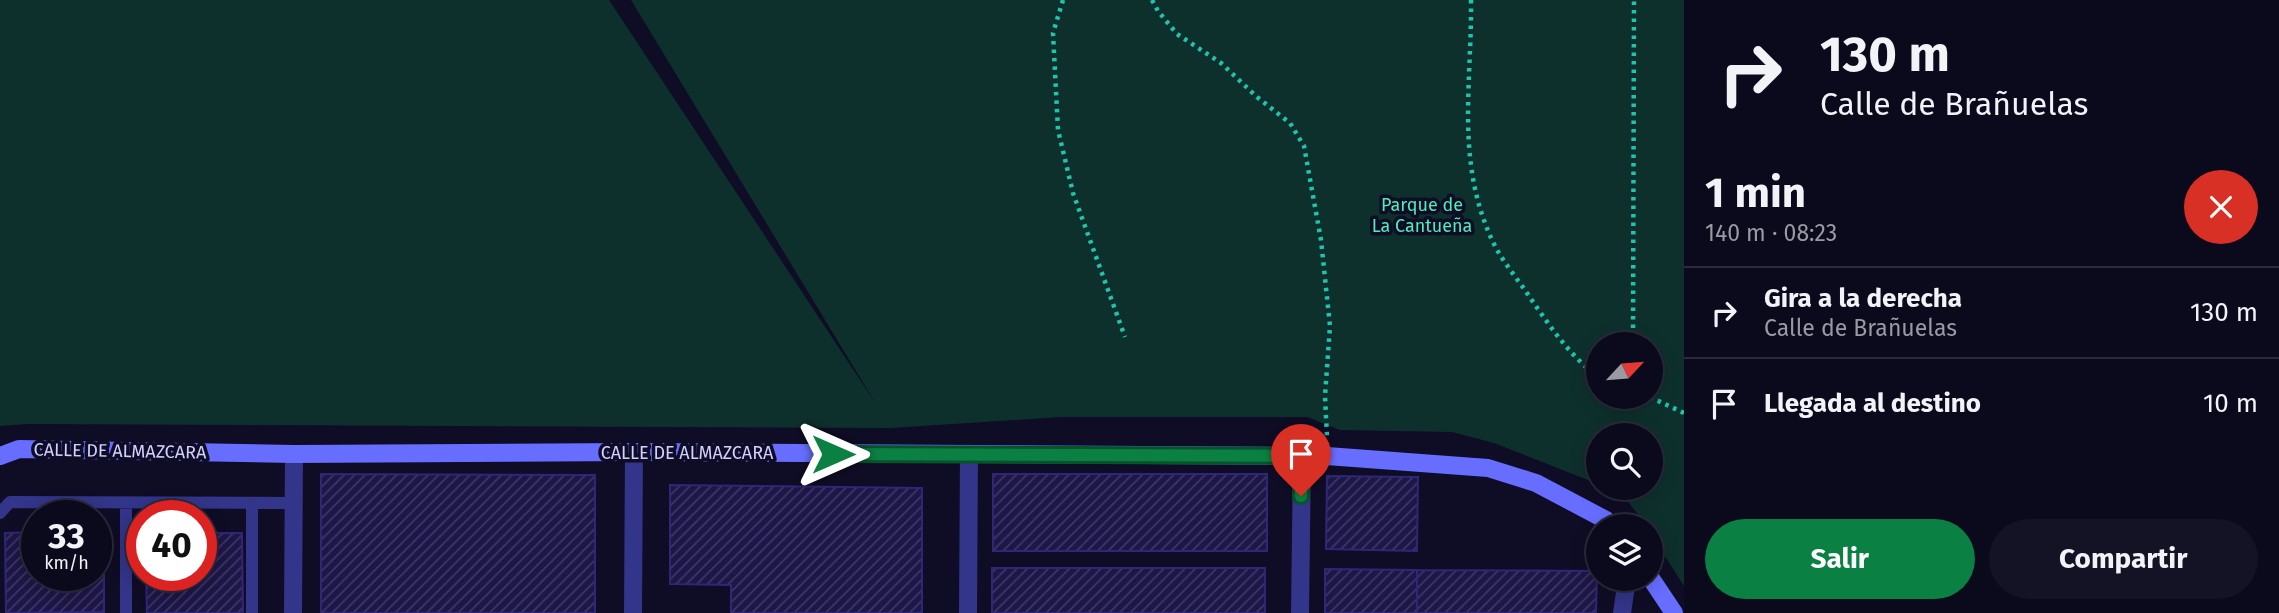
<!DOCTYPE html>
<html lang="es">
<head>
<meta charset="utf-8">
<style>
	:root { --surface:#0b091c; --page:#141225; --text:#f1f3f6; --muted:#9a9aa3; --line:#2b2a3b; --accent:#0b8043 }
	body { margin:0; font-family:"Fira Sans",sans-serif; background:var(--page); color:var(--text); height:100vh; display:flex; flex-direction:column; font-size:26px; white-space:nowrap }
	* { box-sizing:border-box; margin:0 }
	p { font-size:23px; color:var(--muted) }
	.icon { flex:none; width:38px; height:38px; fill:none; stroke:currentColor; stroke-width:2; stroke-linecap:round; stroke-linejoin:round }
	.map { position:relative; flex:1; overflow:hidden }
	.panel { display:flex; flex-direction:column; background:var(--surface); width:595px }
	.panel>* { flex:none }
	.top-card { background:#0b091c; color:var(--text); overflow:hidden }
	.needle { width:46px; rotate:64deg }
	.fabs { position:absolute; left:1586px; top:332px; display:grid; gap:14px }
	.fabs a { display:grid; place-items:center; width:77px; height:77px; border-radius:50%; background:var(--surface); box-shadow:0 4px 18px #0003,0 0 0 2px var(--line); font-size:35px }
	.speed { position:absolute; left:21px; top:500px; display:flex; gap:14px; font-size:35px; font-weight:700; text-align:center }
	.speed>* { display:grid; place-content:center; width:91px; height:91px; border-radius:50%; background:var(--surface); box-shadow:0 4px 18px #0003,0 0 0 2px var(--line); line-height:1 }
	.speed small { font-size:18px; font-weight:400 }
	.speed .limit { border:10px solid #d22; background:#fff; color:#111 }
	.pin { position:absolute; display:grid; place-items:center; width:60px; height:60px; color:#fff; margin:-72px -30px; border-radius:50% 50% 50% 0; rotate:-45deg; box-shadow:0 0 7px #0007 }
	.pin .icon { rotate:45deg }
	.me { position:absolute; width:77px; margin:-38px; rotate:90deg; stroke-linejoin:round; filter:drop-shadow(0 0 5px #0008) }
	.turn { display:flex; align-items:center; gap:24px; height:147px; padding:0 21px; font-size:32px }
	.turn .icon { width:91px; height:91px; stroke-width:2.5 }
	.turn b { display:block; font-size:49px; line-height:60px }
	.round { display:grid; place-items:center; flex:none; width:74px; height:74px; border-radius:37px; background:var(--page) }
	.overview { display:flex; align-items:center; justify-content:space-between; height:119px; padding:0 21px }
	h1 { font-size:42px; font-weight:700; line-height:52px }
	.primary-button { display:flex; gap:14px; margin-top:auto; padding:14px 21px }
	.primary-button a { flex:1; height:80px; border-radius:42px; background:var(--accent); color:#fff; font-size:28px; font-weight:700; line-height:80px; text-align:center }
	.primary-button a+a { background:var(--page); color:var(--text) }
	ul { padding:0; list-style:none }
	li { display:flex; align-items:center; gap:21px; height:91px; padding:0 21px; border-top:2px solid var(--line) }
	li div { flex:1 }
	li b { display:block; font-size:26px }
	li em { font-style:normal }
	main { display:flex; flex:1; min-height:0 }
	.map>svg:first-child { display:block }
	.green { fill:#0e302d; fill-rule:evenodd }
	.building { fill:url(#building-hatch); stroke:#302677; stroke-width:2 }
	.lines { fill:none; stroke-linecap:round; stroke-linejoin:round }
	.path { stroke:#22c2ad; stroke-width:4.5; stroke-dasharray:3.5 5; stroke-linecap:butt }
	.lane { stroke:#323589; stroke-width:12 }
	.street { stroke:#323589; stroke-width:18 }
	.secondary { stroke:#676eff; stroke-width:18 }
	.route-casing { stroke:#07532c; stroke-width:18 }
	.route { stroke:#0b8043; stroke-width:12 }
	.labels { text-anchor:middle; stroke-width:7; stroke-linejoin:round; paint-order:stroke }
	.park-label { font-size:18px; fill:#50ecba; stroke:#0f0c25 }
	.street-label { font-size:18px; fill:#d3d0ff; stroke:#0f0c25 }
</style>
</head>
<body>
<main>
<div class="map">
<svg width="1684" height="613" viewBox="0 0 1684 613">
	<defs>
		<pattern id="building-hatch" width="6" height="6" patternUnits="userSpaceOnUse" patternTransform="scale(1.75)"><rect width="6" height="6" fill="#1d1648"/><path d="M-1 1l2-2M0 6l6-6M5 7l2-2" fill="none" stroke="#3d3763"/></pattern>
	</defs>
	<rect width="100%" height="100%" fill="#0f0c25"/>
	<path class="green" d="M0,0H609L876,404L631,0H1684V586L1650,533V527H1646C1637,512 1625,495 1609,488H1650V436H1598V484L1494,443L1452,432L1340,430L1307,417H1061L891,428L28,424L0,426ZM1598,345H1650V397H1598Z"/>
	<path class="building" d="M321,474L595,475V613H321Z
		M993,474H1267V551H993Z
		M1327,476L1418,477L1417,551L1326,549Z
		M670,485L922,488V613H731V585L670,584Z
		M37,532V576H96V532H104V612L6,613L5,533Z
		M201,533H242L243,613H147L146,576H201Z
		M992,568H1265V613H992Z
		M1325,569L1417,570V613H1325Z
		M1417,570L1597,571L1596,613H1417Z"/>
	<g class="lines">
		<path class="path" d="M1063,0L1053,33L1058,130L1073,193L1125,337
			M1152,0L1158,11L1177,34L1221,63L1257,97L1290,123L1304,146L1321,240L1330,326L1325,396L1327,437
			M1471,0C1472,84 1455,162 1493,242C1502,261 1517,278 1529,296C1549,325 1569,355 1598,377
			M1633,345L1634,0
			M1650,397L1684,413"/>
		<path class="lane" d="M126,503V613
			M0,513L10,502L294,503
			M252,613V503"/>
		<path class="street" d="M293,613L294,454
			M633,613L634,452
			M968,613L969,454
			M1300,613L1302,456
			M1622,613L1627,579"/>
		<path class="secondary" d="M0,456L19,449L294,454L634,452L1327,456L1488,468L1536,483L1606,520L1612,527
			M1650,577L1674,613"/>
	</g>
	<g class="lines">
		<g class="route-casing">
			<path id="route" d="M833,454L1302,456L1301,496"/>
		</g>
		<use href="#route" class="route"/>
	</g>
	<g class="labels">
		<g class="park-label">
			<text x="1422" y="211">Parque de<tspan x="1422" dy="21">La Cantueña</tspan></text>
		</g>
		<g class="street-label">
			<text transform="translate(120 451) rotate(1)" y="6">CALLE DE ALMAZCARA</text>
			<text x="687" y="459">CALLE DE ALMAZCARA</text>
		</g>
	</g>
</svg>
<div class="fabs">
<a><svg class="needle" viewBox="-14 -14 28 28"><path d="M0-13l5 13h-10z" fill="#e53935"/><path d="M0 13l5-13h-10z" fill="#9a9aa3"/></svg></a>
<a><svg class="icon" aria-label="search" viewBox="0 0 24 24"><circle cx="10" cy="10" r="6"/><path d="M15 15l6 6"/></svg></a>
<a><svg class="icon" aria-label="layers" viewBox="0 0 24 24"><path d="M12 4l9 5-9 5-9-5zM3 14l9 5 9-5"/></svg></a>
</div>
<div class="speed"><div>33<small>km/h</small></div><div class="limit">40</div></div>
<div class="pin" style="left:1301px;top:496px;background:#d93025"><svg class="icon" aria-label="arrive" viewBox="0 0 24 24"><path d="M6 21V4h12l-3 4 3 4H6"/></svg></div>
<svg class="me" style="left:833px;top:454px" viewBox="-20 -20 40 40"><path d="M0-17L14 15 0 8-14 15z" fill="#0b8043" stroke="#fff" stroke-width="4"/></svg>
</div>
<section class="panel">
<div class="top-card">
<div class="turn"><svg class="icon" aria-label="right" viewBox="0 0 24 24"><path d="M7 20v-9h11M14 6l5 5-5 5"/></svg><div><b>130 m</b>Calle de Brañuelas</div></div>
</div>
<div class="overview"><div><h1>1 min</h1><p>140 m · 08:23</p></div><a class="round" style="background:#d93025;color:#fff"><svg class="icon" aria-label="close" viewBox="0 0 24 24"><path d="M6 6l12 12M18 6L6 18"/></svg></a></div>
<ul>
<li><svg class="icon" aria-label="right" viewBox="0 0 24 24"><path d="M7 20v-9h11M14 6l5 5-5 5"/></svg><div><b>Gira a la derecha</b><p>Calle de Brañuelas</p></div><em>130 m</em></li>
<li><svg class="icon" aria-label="arrive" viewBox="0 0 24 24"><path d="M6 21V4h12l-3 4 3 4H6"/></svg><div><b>Llegada al destino</b></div><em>10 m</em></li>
</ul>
<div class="primary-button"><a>Salir</a><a>Compartir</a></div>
</section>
</main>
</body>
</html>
